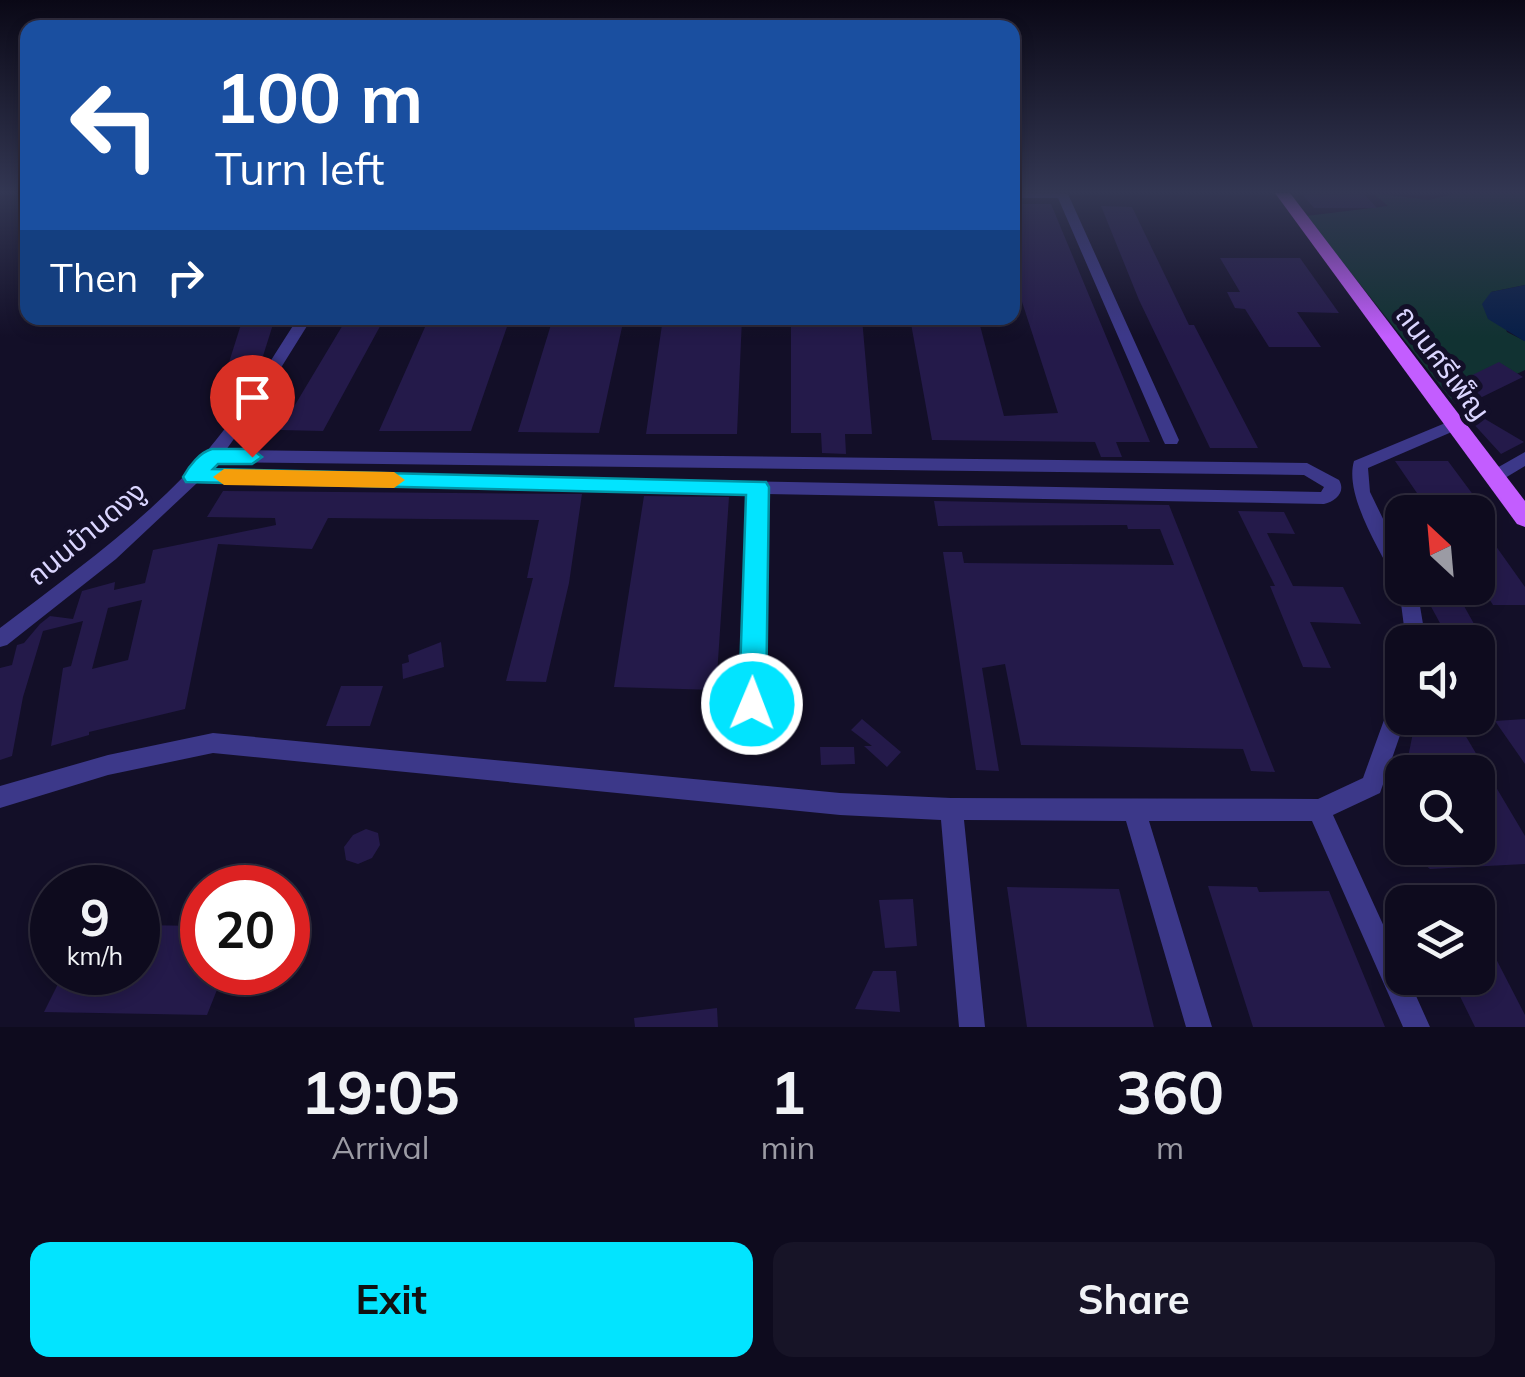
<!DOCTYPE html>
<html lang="en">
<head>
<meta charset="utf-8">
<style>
	:root { --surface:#0e0b1e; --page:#171427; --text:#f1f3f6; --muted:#9b9ba4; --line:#2e2b3c; --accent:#02e4ff }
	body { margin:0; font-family:Mulish,"Noto Sans Thai",sans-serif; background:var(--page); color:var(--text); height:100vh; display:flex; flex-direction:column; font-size:38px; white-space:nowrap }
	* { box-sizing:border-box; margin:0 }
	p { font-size:32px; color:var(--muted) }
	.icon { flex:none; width:55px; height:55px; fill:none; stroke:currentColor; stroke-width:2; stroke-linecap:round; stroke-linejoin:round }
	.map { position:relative; height:1027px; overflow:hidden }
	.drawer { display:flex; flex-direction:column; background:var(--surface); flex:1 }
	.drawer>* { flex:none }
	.top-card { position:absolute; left:20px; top:20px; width:1000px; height:305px; border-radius:20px; box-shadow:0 5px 15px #0003,0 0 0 2px var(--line); background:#1a4fa0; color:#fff; overflow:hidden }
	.needle { width:65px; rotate:334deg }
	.tools { position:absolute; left:1385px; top:495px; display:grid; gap:20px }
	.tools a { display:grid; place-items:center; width:110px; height:110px; border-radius:20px; background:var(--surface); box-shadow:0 5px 15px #0003,0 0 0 2px var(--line); font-size:50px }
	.speed { position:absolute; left:30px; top:865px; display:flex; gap:20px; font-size:50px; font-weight:700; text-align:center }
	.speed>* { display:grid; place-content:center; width:130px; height:130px; border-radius:50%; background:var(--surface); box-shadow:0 5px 15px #0003,0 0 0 2px var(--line); line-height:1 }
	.speed small { font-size:25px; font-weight:400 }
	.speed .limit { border:15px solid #d22; background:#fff; color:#111 }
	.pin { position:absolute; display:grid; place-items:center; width:85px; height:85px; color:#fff; margin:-102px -42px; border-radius:50% 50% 50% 0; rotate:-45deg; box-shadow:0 0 10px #0007 }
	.pin .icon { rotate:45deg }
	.me { position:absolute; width:110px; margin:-55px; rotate:1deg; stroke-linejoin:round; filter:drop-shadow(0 0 8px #0008) }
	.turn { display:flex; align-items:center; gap:35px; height:210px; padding:0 30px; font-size:45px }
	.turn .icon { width:130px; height:130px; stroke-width:2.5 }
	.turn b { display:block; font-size:70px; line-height:85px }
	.then { display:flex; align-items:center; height:95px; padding:0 30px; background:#0003; gap:20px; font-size:38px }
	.eta { display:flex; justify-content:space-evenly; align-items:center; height:170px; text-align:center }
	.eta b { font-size:60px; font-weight:700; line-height:70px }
	.primary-button { display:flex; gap:20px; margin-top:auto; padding:20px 30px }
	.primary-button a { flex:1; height:115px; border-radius:20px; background:var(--accent); color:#111; font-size:40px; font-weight:700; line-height:115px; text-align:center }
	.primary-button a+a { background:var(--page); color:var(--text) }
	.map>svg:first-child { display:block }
	.green { fill:#113232 }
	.water { fill:#081f48 }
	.building { fill:#241a4a; fill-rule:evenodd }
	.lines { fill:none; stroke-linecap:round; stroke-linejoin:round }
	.minor { fill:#3c3889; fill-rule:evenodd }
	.major { fill:#c35dff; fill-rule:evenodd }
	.route { fill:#02e4ff; stroke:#0194a6; stroke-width:2.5 }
	.slow { fill:#f59e0b }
	.labels { text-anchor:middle; stroke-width:10; stroke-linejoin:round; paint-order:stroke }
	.street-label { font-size:28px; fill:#dbd6ff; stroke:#130f28 }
</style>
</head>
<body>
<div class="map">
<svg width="1525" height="1027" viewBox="0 0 1525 1027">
	<rect width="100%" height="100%" fill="#130f28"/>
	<path class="green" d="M1373,193L1429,200L1457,193H1525V285L1491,292L1507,332L1525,341V370L1455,404L1306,216L1388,206Z"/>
	<path class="water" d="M1525,285V341H1524L1488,319L1482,304L1491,292Z"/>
	<path class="building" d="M1301,193H1363L1377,208H1314Z
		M1012,204H1051L1150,442H1116L1122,457H1101L1095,442L932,440L910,318H978L1004,416L1058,413L1012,271Z
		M1101,206L1132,207L1189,325H1194L1258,448H1210L1139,300Z
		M1220,258H1300L1339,313L1297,312L1321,347H1269L1245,309L1235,308L1227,292H1240Z
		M243,318H275L263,356L256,357L250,372L225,375Z
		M347,318L384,319L323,431L280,430Z
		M429,318H510L471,431H379Z
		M553,318H624L599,433L518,432Z
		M663,318H742L737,434H646Z
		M791,318H862L872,434H845L846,454L822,453L821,433H791Z
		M1499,362L1523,377L1480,398L1456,383Z
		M1463,406L1524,442L1501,454L1460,409Z
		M1395,461H1448L1474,496H1459L1471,512H1430Z
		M223,491L582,494L569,583L546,682L506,681L533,578H527L539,520L328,518L312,549L218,544L185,709L89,732V735L51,746L63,668L71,666L83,621L43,631L23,697L12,756L0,760V668L12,665L17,645L24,643L40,624L50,616L73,619L82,591L115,582L114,590L145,583L153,550L276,525L275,518L207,517ZM142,600L128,660L92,669L108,608Z
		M644,496L729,497L716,690L614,687Z
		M934,501L1169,505L1275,772L1251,771L1243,749L1021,745L1005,664L982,668L999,771L976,770L943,552H962L964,563L1174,565L1160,529H1128L1127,525L938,526Z
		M1238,511L1284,512L1295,534L1267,533L1293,586L1343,587L1361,624L1310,622L1331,668L1303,667L1270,586H1275Z
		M1478,521L1525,587V605H1493L1478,582Z
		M1421,588H1454L1483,640L1448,638Z
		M441,642L444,667L403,679L402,664L409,662L408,655Z
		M341,686H383L370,726H326Z
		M1416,718H1455L1525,836V864L1430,869L1404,848H1478V772H1405Z
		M862,719L901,752L887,767L864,746H872L851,730Z
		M1525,719V764L1495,721Z
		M820,747H854L855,764L821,765Z
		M366,829L378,833L380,845L372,858L358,864L346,860L344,847L353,835Z
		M1208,886L1257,887L1259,892L1329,891L1385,1027H1253Z
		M1007,887L1119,889L1154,1027H1027Z
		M913,899L917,946L885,948L879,900Z
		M138,925L202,926V972H224L207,1015L44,1012L64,972H138Z
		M1478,953H1493L1525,1015V1027H1475L1451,978H1478Z
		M873,971H896L900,1012L855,1009Z
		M717,1008L718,1027H635L634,1018Z"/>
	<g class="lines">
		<path class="minor" d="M1012,193L1068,194L1179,440L1177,444H1165L1163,440L1058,198H1012Z
			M298,318H312L254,411L226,450L1307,463L1339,480C1346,492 1336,501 1324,504L766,494L762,704L759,711L752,713L745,711L742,704L749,494L197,483L116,559L7,645L0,647V628C76,570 155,515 216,440C247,402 271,359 298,318ZM216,462L1304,475L1324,487L1321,492L208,471Z
			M1455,419L1463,424L1461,428L1368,468L1370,492L1402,558V588H1417L1426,642H1406L1399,588L1401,583L1395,581C1380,550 1344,495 1354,461Z
			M1525,452V466L1500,481H1488L1486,477L1488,473Z
			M1402,689V718H1406L1380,793L1333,815L1402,966V978H1408L1430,1027H1403L1312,821H1149L1212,1027H1186L1126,821L964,820L985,1027H959L941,820L840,815L213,753L108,775L0,808V786L108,755L213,733L840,793L951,798L1318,799L1363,778L1392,698L1395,691Z"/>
		<path class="major" d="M1275,193H1290L1525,501V527L1517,524Z"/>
	</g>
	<linearGradient id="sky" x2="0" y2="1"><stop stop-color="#0a0816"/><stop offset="0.57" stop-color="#333753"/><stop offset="1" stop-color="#333753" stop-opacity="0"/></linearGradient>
	<rect width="1525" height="337" fill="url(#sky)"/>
	<path class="route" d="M212,449H252L262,457L252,464H218L213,469L766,482L769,487L766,704L762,712L752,716L743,712L739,704L746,495L186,482L183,477C189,466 200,452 212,449Z"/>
	<path class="slow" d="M224,469L394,472L405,480L394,488L224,485L213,477Z"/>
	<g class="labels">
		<g class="street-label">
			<text transform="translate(1443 363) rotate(53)" y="10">ถนนศรีเพ็ญ</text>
			<text transform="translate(86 533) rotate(-40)" y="10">ถนนบ้านดงงู</text>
		</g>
	</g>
</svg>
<div class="tools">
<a><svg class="needle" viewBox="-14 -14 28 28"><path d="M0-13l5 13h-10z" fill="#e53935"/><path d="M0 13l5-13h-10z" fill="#9b9ba4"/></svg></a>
<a><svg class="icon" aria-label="sound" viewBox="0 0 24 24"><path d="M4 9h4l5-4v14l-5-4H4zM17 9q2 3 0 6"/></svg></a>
<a><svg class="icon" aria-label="search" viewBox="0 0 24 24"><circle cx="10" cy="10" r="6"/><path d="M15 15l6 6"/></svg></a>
<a><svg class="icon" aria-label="layers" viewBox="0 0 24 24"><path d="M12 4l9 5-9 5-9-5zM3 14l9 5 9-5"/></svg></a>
</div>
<div class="speed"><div>9<small>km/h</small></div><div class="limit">20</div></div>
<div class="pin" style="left:252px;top:457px;background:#d93025"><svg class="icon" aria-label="arrive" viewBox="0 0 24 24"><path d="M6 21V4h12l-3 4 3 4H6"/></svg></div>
<svg class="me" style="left:752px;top:704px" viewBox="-20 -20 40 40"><circle r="17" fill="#02e4ff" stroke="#fff" stroke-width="3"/><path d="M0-11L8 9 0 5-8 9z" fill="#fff"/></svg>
<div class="top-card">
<div class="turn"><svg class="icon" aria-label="left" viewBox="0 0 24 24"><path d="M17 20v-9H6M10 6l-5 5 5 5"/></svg><div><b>100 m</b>Turn left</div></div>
<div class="then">Then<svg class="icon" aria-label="right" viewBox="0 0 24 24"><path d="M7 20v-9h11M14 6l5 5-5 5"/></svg></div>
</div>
</div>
<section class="drawer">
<div class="eta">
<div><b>19:05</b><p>Arrival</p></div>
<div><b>1</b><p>min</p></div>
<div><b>360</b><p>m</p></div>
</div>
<div class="primary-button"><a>Exit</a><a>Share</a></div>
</section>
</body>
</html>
